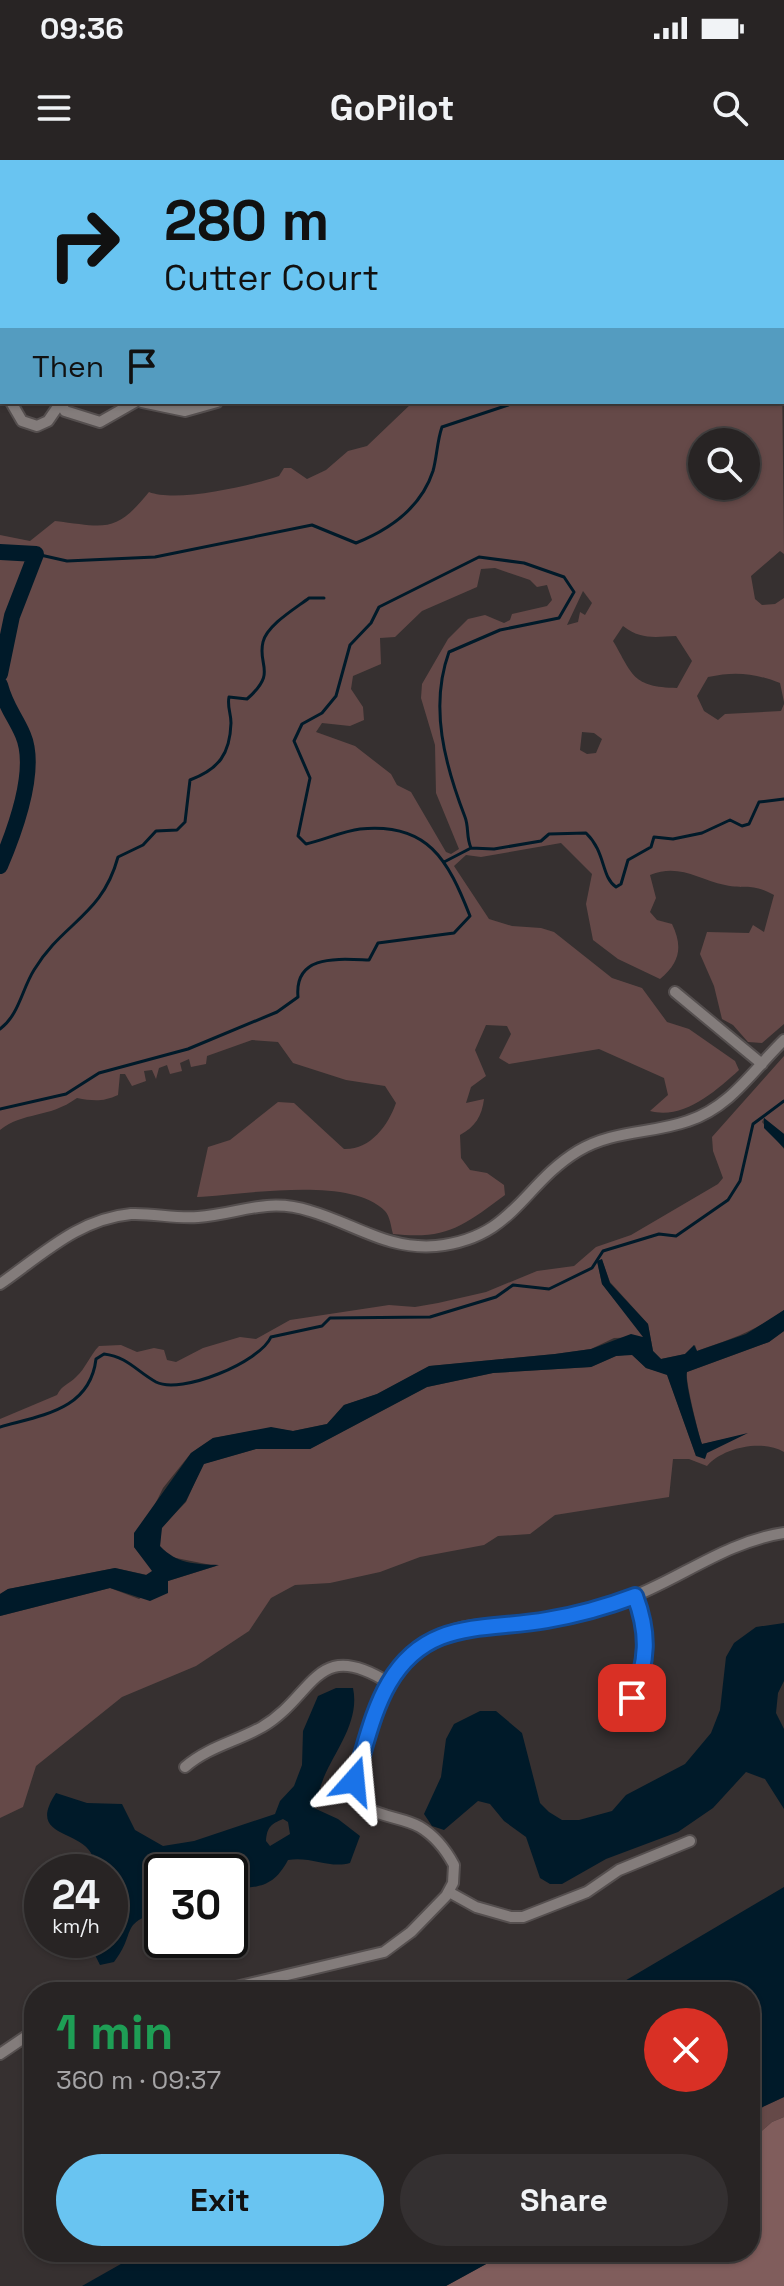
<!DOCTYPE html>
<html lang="en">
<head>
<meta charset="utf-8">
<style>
	:root { --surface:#282424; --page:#343031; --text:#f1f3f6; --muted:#a5a4a6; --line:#444141; --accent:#69c4f1 }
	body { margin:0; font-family:"Space Grotesk",sans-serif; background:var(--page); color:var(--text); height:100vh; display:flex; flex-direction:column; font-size:30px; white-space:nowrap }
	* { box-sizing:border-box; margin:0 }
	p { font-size:26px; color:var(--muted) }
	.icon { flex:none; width:44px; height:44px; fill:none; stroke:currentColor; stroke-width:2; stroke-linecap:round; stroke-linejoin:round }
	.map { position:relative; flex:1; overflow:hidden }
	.sheet { position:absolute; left:24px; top:1822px; width:736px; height:280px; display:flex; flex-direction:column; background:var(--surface); border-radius:32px; box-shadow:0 2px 6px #0004,0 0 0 2px var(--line) }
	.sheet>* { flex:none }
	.banner { position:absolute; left:0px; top:0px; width:784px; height:244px; box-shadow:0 2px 6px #0004,0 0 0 2px var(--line); background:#69c4f1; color:#111; overflow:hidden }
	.controls { position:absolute; left:688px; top:268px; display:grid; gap:16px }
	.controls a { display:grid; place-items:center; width:72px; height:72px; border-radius:50%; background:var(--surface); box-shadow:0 2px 6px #0004,0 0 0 2px var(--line); font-size:40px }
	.speed { position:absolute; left:24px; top:1694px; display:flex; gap:16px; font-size:40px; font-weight:700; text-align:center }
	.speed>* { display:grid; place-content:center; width:104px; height:104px; border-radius:50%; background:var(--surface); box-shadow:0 2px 6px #0004,0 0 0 2px var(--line); line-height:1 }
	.speed small { font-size:20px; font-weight:400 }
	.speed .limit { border:4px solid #111; border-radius:12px; background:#fff; color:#111 }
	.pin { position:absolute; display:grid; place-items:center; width:68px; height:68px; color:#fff; margin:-34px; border-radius:16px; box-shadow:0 4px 12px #0006 }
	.me { position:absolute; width:88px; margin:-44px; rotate:18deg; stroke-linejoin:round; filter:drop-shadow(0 0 6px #0008) }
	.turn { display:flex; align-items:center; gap:28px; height:168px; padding:0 32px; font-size:36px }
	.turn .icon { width:104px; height:104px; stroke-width:2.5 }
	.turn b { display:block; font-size:56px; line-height:68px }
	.then { display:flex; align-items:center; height:76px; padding:0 32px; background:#0003; gap:16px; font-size:30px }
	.round { display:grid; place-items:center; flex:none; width:84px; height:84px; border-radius:42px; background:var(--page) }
	.summary { display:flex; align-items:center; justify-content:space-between; height:136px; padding:0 32px }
	h1 { font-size:48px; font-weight:700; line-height:60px; color:#1e9e55 }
	.button { display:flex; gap:16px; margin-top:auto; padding:16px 32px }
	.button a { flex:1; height:92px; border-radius:48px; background:var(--accent); color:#111; font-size:32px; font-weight:700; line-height:92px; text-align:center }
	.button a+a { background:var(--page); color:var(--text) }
	.status { display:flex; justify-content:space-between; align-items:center; height:56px; padding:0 40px; background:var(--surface); direction:ltr }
	.status svg { height:22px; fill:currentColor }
	header { display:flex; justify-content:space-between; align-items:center; height:104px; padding:0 32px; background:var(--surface); font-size:36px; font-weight:700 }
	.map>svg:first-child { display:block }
	.green { fill:#654948; fill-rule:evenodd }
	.forest { fill:#805d5c }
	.water { fill:#001a29; fill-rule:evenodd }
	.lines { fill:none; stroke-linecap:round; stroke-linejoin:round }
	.stream { stroke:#001a29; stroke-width:3 }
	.river { stroke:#001a29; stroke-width:16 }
	.street-casing { stroke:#554f4f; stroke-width:14 }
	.street { stroke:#837c7b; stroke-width:10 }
	.route-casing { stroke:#114b97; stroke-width:20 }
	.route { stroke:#1a73e8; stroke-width:14 }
</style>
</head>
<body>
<div class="status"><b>09:36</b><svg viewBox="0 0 49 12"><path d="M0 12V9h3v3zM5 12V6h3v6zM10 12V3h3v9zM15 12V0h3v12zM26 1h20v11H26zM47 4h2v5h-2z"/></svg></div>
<header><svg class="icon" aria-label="menu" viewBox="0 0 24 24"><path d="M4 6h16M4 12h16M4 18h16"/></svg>GoPilot<svg class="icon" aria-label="search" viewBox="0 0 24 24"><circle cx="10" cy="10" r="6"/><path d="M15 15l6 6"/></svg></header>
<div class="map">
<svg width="784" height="2126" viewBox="0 0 784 2126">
	<rect width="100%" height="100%" fill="#363030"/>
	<path class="green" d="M782,13H784L782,174Z
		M782,211L784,394L780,391L751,416L755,439L762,445L775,444L784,438V542L780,523C754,513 735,511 708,517L697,536L704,551L718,560L725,554L781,551L784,544V864L762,883L748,882L733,865L722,859L714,826L700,794L707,772L749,773L753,765L764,772L774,735C749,722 748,730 725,725C697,719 679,703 650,715L656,738L650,752L657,760L672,764C683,787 680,802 660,819L618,799L593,780L586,744L592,714L561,683L481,697L466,695L454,706L489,759L512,766L541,768L554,772L612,818L642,828L667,862L689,869L735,901L739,910C715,932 683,960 650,951L668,935L664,918L599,889L509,904L499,898L511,874L507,866L486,865L475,890L486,916L471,927L466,943L484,939C482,956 475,967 460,975L461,998L470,1010L487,1013L504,1025L505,1035C463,1066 447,1080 393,1074C391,1067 390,1056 385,1051C351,1015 242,1035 197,1037L208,987L230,980L278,942L294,943L344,989C370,990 388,966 396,943L385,926L346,920L293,903L278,882L252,880L207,896L206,904L191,907L189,899L180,903L182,911L170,914L167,905L159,908L156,919L152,910L144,911L146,921L132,926L125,914H120L118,935C103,942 93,941 77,938C48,959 24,951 0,970V375L30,381L55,361C106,367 115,374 149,332C176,343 250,326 279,316L284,308H291L307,319L326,310L348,291L367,286L413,242H782ZM746,282V326H702V282ZM495,408L530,420L537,427L547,425L552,440L547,446L512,454L510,460L504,463L485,455L468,459L448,479L422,524L421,538L435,585L436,633L459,689L451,694L446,692L411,632L397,625L391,614L355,586L316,572L322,563L350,566L364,560L363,547L351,529L353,516L381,504L380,478L395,477L422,451L477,427L481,409ZM583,431L592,443L585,455L580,452L578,462L567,465ZM623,466C641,480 655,477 676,476L692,501L677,528C632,527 633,515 613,481ZM582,572L594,573L602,579L596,593L587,594L580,590Z
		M784,896V974L764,958L762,962L784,989V1150C757,1171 728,1180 697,1191L695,1185L685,1194L661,1199L653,1191L648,1164L610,1122L602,1100L597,1101L602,1124L645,1177L614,1178L591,1189L555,1194L430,1206L377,1234L344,1245L327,1264L293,1271L271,1268L213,1278L191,1293L163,1328L134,1387L153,1411L147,1415L115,1408L8,1429L0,1434V1259L57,1235C62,1225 68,1225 76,1217C86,1208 90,1195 99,1186L121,1185L137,1192L154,1188L164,1190L167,1200L176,1202L203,1188L240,1177L256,1179L290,1160L389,1145L415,1147L438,1143L486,1132L537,1111L574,1106L596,1087L631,1075L718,1024L723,1018L713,991L712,977Z
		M784,1171V1292C763,1279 723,1287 707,1306L689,1299H673L669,1337L555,1355L530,1374L498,1376L484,1385L420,1397L380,1412L330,1423L295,1425L271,1438L249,1471L196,1506L122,1537L36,1606L23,1647L0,1658V1456L110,1428L139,1439L168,1421L216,1406L171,1397L160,1387L161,1368L186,1342L203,1304L256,1289H310L427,1227L493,1213L591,1207L616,1196L632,1194L646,1208L667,1214L696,1296L743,1275L702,1284C698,1272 685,1220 687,1212L769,1182Z
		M784,1937V1957L772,1962L750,1981V1953Z"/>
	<path class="forest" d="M784,1957V2126H446L508,2092H750V1981L772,1962Z"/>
	<path class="water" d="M764,958L784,974V988L764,968Z
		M602,1099L610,1123L648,1164L653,1191L661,1199L685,1194L694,1185L697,1191L746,1174L784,1150V1171L769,1182L687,1212C684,1220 698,1272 702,1284L748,1273L707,1293L705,1299L696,1296L667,1215L646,1208L632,1195L616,1196L591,1207L493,1213L427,1227L310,1289H256L204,1304L186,1341L162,1368L160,1386C177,1404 195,1404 219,1405L168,1421V1433L150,1441L110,1428L0,1456V1434L8,1429L115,1408L146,1415L152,1411L134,1387V1373L191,1293L213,1278L271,1267L293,1271L327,1264L344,1245L377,1234L429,1206L555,1194L591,1189L631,1174L643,1177L602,1124L597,1101Z
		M784,1463V1521L778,1533L776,1553L784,1569V1649L765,1619L746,1612L713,1648L678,1672L606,1699L562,1724H550L540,1718L526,1677L504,1661L490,1644L478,1641L444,1670L432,1666L424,1654L441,1617L446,1579L454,1564L480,1551H496L522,1573L540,1643L549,1652L562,1660H579L612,1651L626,1635L685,1604L711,1573L720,1550L726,1497L734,1483L756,1467Z
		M336,1528H353C360,1561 336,1589 324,1617C320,1627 317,1638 314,1648L338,1659L360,1676L350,1703C330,1709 311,1696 288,1700C273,1728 259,1727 230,1729V1712H162V1750C117,1765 138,1771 114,1802L100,1805L94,1793L95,1780H110V1712H95C94,1706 93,1698 91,1693C77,1669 27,1677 56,1633L87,1643L122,1644L135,1670L163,1686L194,1681L275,1654L280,1641L294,1626L302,1605L303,1571L318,1536ZM283,1659L288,1662L290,1674L270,1686L266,1681C267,1667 271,1664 283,1659Z
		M784,1727V1937L750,1953V1832H606Z
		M142,2092H508L446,2126H82Z"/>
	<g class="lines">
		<path class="stream" d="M782,63L784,62
			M36,394L67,401L155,397L312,365L356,383C391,369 421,348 433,311C437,297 437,281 442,267L517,242
			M444,702L471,688
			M0,869C19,855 22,829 34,810C63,762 102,756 118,697L143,685L156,671L177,670L185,662L190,620C219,609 230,594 231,563C231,553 227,547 229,537L247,539C278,512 257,506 263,482C267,465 296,448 309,438H324
			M0,949L66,934L99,913L188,889L277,852L298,837C294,794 338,799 369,800L378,783L454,773L470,756C448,700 428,662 360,669C343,671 324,680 306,684L298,676L310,618L294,581L302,564L322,553L336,536L350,485L371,463L379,447L479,397L524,403L564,417L574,432L559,458L500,470L449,492C429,547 445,605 465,657C469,667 466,677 471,688L494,689L541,681L549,674L586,673C606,692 601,717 616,727L621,724L628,700L651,687L654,677L673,679L702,673L730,660L742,666L749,664L759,642L784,639
			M0,1267C42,1255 90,1250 96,1199L104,1194C128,1197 136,1211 156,1222C181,1235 260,1202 271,1177L322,1166L330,1158L430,1157L496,1137L513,1125L549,1129L592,1108L603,1091L659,1074L676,1076L728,1040L740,1021L753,964L784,941"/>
		<path class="river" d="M0,392L36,394L12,456L0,514
			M0,525C6,548 15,556 23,575C38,610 14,673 0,706"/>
		<g class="street-casing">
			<path id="street" d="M305,0L306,2
				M122,2V0
				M637,2L641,0
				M11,242L22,261L37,266L48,261L59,245L57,242
				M60,242L65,251L100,262L135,242
				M142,242L185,251L217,242
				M675,832L762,904
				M0,1124C42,1095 78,1059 131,1054C154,1053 175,1059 198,1057C239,1054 267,1037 310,1051C355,1064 387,1090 436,1086C514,1078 522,1025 578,991C613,970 651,974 688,961C731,947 753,910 784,880
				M623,1554C646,1514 652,1480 635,1436
				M185,1607C208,1587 235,1582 262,1567C315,1536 315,1476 389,1523
				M449,1732L476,1747L511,1757H523L587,1732L619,1710L690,1681
				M215,1832L384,1792L411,1772L446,1736L453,1723L454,1705C446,1690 435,1676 420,1667C398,1654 358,1658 353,1627C355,1606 366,1583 373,1563C388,1516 419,1473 472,1466C486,1465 501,1465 515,1464C551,1460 587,1454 622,1441C678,1421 724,1382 784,1373
				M0,1894L34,1871"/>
		</g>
		<use href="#street" class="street"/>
	</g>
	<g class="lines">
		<g class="route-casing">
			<path id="route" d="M354,1621C365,1588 372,1552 389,1523C427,1458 485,1471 547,1460C577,1455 606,1447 635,1436C649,1473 648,1502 632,1538"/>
		</g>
		<use href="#route" class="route"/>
	</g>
</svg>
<div class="controls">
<a><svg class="icon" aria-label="search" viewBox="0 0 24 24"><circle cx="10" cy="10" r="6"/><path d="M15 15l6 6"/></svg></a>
</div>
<div class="speed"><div>24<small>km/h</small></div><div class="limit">30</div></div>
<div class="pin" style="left:632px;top:1538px;background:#d93025"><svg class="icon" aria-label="arrive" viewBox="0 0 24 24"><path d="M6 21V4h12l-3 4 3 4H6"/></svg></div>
<svg class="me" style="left:354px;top:1621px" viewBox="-20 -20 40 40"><path d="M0-17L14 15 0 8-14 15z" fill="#1a73e8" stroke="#fff" stroke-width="4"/></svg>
<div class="banner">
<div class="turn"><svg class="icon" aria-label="right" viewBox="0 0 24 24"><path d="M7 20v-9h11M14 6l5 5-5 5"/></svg><div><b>280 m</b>Cutter Court</div></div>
<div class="then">Then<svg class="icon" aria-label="arrive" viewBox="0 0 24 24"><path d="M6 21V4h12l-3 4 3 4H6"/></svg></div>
</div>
<section class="sheet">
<div class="summary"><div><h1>1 min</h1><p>360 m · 09:37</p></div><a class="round" style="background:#d93025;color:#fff"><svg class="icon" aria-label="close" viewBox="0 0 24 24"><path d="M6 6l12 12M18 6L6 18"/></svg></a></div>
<div class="button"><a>Exit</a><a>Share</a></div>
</section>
</div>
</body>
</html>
